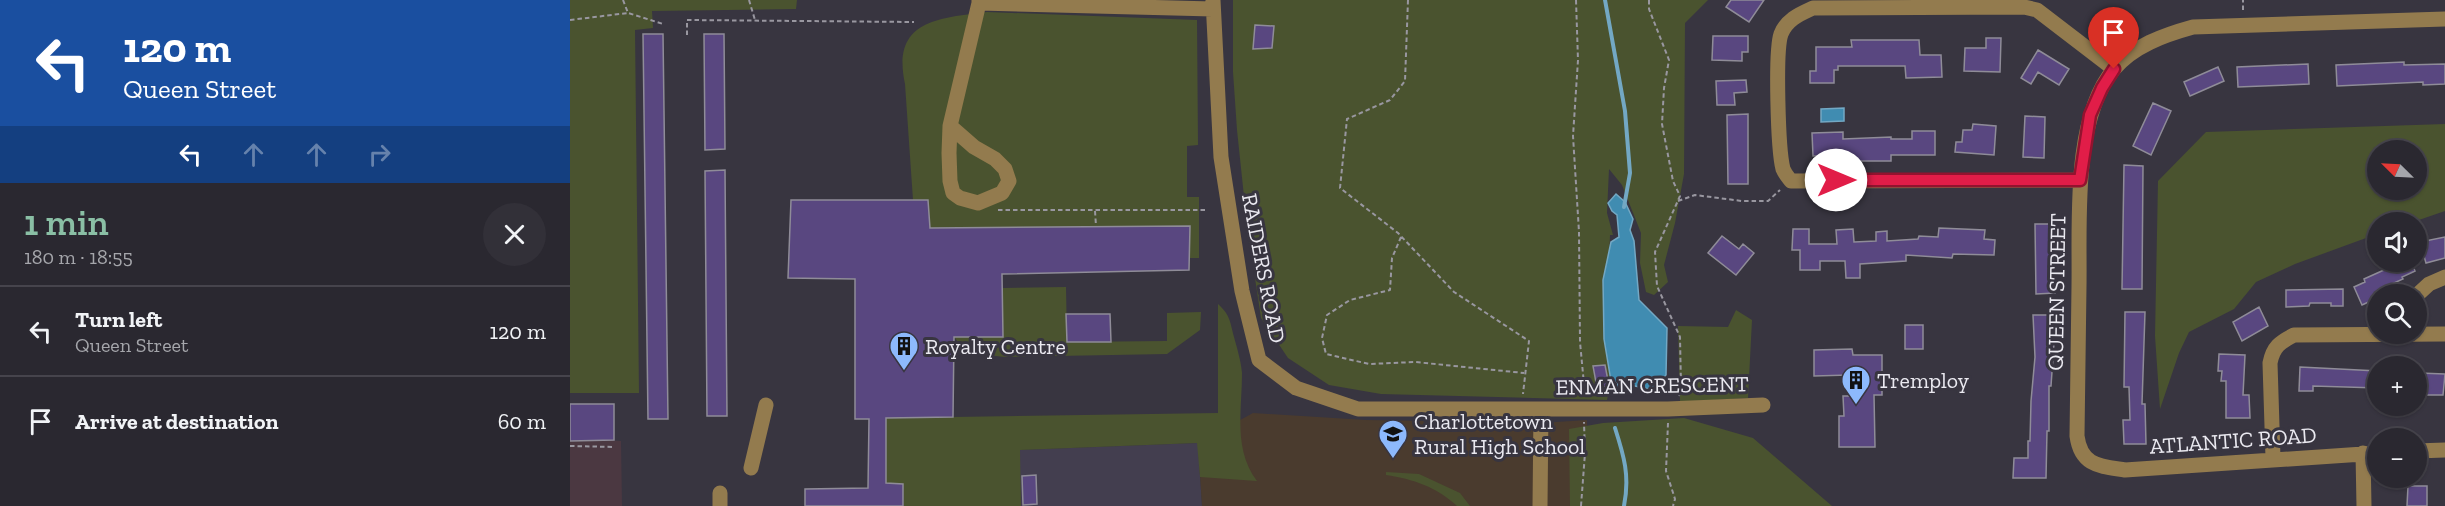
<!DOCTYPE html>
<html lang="en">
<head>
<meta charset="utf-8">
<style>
	:root { --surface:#2a2830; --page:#323038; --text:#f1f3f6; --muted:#a5a6ab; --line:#46444c; --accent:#8abfa5 }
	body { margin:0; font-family:"Zilla Slab",serif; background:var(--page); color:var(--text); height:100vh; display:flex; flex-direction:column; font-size:22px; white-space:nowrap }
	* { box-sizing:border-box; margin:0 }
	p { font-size:20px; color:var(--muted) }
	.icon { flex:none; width:33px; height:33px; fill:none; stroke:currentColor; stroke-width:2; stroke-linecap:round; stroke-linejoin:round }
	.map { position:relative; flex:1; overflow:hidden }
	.details { display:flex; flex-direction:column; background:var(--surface); width:570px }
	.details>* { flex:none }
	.top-card { background:#1a4fa0; color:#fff; overflow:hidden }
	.needle { width:39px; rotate:294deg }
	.fabs { position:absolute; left:1797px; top:140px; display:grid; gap:12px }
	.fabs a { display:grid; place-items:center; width:60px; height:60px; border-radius:50%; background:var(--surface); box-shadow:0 2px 4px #0004,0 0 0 2px var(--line); font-size:30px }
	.pin { position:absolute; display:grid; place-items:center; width:51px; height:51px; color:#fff; margin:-62px -26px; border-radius:50% 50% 50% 0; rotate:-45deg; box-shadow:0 0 6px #0007 }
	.pin .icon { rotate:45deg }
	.me { position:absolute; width:66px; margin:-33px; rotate:90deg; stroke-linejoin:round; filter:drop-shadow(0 0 4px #0008) }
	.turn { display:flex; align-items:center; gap:21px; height:126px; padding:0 24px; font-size:27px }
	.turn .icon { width:78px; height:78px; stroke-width:2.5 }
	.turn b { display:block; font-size:42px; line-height:51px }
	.lanes { display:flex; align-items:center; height:57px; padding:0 24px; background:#0003; justify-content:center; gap:30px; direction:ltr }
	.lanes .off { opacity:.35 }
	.round { display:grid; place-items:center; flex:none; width:63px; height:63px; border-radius:32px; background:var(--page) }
	.head { display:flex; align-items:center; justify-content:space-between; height:102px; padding:0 24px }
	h1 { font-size:36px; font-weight:600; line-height:45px; color:var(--accent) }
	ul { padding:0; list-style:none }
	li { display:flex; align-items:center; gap:18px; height:90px; padding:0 24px; border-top:2px solid var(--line) }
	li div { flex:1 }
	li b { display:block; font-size:22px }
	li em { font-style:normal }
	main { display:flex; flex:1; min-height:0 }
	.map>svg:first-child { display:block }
	.commercial { fill:#4b3841 }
	.built { fill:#433e4f }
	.education { fill:#4a3b2e }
	.green { fill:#4a532f; fill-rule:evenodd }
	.water { fill:#408cb1; stroke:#73a8c4; stroke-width:1.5 }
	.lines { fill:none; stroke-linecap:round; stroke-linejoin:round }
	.stream { stroke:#73a8c4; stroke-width:4 }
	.building { fill:#594780; stroke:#8f8c98; stroke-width:1.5 }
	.path { stroke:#9997a0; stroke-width:2; stroke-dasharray:4.5 3; stroke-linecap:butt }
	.minor { stroke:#937b4e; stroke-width:15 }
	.route-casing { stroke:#92132f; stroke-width:15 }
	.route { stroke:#e11d48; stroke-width:10 }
	.labels { text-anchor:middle; stroke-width:6; stroke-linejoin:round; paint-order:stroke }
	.street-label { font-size:22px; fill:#eae9f0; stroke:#383540 }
	.poi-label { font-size:22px; fill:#eae9f0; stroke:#383540; text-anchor:start }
</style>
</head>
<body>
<main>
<section class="details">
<div class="top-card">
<div class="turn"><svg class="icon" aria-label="left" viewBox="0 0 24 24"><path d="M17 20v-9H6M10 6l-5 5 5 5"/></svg><div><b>120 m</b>Queen Street</div></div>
<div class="lanes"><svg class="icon" aria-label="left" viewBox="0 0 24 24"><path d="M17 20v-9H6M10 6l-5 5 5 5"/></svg><svg class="icon off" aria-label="ahead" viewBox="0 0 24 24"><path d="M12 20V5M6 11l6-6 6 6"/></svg><svg class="icon off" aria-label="ahead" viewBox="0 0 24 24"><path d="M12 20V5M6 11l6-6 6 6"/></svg><svg class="icon off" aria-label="right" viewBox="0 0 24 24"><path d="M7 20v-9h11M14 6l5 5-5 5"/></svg></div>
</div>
<div class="head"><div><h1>1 min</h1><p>180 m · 18:55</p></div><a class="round"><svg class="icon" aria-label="close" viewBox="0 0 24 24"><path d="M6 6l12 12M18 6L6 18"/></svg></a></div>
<ul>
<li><svg class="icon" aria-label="left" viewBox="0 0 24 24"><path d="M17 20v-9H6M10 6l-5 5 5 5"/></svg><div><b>Turn left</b><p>Queen Street</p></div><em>120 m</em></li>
<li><svg class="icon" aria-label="arrive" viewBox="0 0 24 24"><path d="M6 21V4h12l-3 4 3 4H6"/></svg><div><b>Arrive at destination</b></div><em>60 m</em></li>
</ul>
</section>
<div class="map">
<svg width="1875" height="506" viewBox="0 0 1875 506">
	<rect width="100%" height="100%" fill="#383540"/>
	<path class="commercial" d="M0,437L51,441L52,506H0Z"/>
	<path class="built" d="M628,443L632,506H451L449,450Z"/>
	<path class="education" d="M683,413L796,420L971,423L1017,420L1018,506H632L628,443Z"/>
	<path class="green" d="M0,0H227L226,9L82,11L83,28L65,30L69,393H0Z
		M663,0H1138L1115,23L1114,174L1105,223L1094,265L1098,282L1084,295L1076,292L1070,263L1071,233L1052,185L1039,169L1037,213L1043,235H1040L1039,259L1033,280L1034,339L1041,381L1037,400L811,394L759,385L718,358L691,318L677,225L667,130L663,72Z
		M417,12L627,20L628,145L617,146V197H629V258H619V226L360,228L358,200H343L335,84C321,20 369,18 417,12Z
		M1875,124V211L1843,222H1808L1807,234L1725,264L1686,282L1664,309L1619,332L1609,353L1590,409L1585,336L1588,181L1636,132ZM1808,150H1846V189H1808Z
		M496,287L497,342L597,341V313L631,312L630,330L597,354L435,357L408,354L392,347L384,337H433V288Z
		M648,304C660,315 660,321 664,337C667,348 671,361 672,373C672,411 663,449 687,481L630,477L627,443L450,450L451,506H334L333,484L316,483V418L648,413Z
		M1166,310L1182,320L1178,398L1110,402L1108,326L1158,327Z
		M1114,418L1183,438L1262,506H1000L999,429L1033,423Z
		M816,472L849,474L890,493L900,506H887C867,487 843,479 816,475Z"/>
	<path class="water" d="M1274,108V121L1251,122V109Z
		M1046,194L1055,202L1063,219L1060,230L1064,241L1069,300L1097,328L1096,375L1084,390L1041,381L1034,339L1033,280L1041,242L1049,237L1047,215L1042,211L1038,203Z"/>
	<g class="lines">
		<path class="stream" d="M1035,0L1055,111L1060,173L1054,207
			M1049,379V394
			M1045,428C1054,456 1060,476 1054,506"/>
	</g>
	<path class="building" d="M1161,0H1194L1179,22L1156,7Z
		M685,25L704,26L702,48L683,49Z
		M73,34H93L98,419H78Z
		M134,34H154L155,149L135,150Z
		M1143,36H1178V52H1172V61L1142,60Z
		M1416,38H1431L1430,72L1394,71L1395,48H1416Z
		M1281,40H1349L1350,55H1371L1372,77L1336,78L1335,66H1268V70H1264V83H1240V71H1246V47H1282Z
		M1468,50L1499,69L1489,85L1468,72L1461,84L1451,78Z
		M1834,62V65L1875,64V84L1853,85V82L1767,86L1766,65Z
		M1738,64L1739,84L1668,87L1667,67Z
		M1648,67L1654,81L1620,96L1614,82Z
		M1176,80L1177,92L1164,93L1165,105H1147L1146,81Z
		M1583,103L1601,111L1581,155L1563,146Z
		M1178,114V184H1158L1157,115Z
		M1455,116L1475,117L1474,158L1453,157Z
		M1403,124L1426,126L1424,155L1385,152L1386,142H1392L1393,130H1402Z
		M1342,131H1365V155H1321V161H1283V155L1243,156L1242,133L1273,132V139L1321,137V139H1342Z
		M1554,165L1573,166L1572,289H1552Z
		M155,170L157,416H137L135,171Z
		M221,200H358L360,228L620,226L619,270L432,274L433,337H384L383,417L316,418V483L333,484V506H235V489L298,488L299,419H285V279L218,278Z
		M1465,224H1484L1485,293L1466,294Z
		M1369,228L1415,230L1414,239L1425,240L1424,255L1383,254L1382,258L1336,255V261L1290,264V278H1276L1275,261H1250V270H1230V250H1222L1223,229H1239V244H1267L1266,230L1283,229L1284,242L1306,241V232L1317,231V241L1348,239L1349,236L1368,237Z
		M1152,236L1169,249L1173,244L1184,253L1166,275L1138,253Z
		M1875,237V258L1856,263L1850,242Z
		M1825,261H1841L1845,271L1832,277L1833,279L1813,288L1814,292L1808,294L1802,297L1803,300L1792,305L1784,287L1795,282L1794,279L1814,270L1813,266Z
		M1773,289V306H1761V303H1740L1739,306L1716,307V290Z
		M1689,307L1698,326L1672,341L1663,322Z
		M1555,312H1575L1572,404H1575L1576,444H1554L1553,420H1560L1559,387H1554Z
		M496,314H540L541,342H497Z
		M1463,315H1483L1484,343L1481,386H1479V431H1477L1476,478H1443L1444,458H1458V441H1460L1461,401L1465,357Z
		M1335,325H1353V349H1335Z
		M1282,349L1283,355H1312V395H1304L1305,447H1269V416H1274L1273,396H1280L1279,375L1244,376V350Z
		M1649,354L1675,355L1673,395H1679L1680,418H1656V381H1651L1652,371H1648Z
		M1035,365L1039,386L1027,388L1023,366Z
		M1730,367L1808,371V388L1743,386V391H1729Z
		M1849,373L1875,374L1873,395H1847Z
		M0,404H44V440L0,441Z
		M466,475L467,504L453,505L452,476Z
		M1838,486H1857V506H1837Z"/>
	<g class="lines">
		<path class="path" d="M53,0L58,13L93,24
			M179,0L185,20
			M838,0L835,81L820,100L777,119L770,188L828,233L884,292L959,341L953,394
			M1006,0L1008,60L1003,136L1009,232L1010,342L1015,395
			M1079,0V9L1099,60L1094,88L1092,124L1103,181L1110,196L1085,252L1087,286L1110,337L1111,386L1109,396
			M1673,10V0
			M0,20L58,13
			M117,35V20L344,22
			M1108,201L1125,195L1172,201H1198L1210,190
			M428,210H635
			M525,211L526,226
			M831,237L822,258L820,290L780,300L757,315L752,338L756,354L799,364L845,362L954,373
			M1098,423L1096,471L1105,499L1103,506
			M0,446L44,447
			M1011,506L1015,453L1014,422"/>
		<path class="minor" d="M409,0V3L643,9
			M643,0L651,157L672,291L689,360L726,388L788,409H1098L1193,405
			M380,126L404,147L425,159L435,169L439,181L432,193L408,203L390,198L383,193L380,181L379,153L380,126L409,3
			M1510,180L1221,181C1218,177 1215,174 1213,169C1208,150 1205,51 1211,34C1217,19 1230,14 1243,8L1454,7L1467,10L1544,69
			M1846,296L1859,284L1875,277
			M1846,451L1875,450
			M1793,453L1794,506
			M1808,453L1555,470C1530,466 1511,466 1507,436C1508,386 1508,336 1509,286C1510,223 1502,119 1544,69C1563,46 1594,35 1623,27L1875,19
			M1703,458L1700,363C1703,347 1710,342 1724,335L1875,334
			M181,468L196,405
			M150,493V506
			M970,506L971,409"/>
	</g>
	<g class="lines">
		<g class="route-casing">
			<path id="route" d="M1266,180H1510L1520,115L1532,88L1544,69"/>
		</g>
		<use href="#route" class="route"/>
	</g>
	<defs>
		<g id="building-pin" transform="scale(1.5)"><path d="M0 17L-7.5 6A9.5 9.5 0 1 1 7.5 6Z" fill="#8db9fc" stroke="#383540"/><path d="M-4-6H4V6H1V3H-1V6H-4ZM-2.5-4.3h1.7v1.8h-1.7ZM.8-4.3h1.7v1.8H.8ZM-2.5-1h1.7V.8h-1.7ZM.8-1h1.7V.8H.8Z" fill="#111"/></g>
		<g id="school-pin" transform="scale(1.5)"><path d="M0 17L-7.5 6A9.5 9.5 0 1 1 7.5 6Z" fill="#8db9fc" stroke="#383540"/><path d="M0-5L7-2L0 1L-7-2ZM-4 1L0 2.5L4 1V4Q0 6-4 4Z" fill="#111"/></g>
	</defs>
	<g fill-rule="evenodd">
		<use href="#building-pin" x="334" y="346"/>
		<use href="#building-pin" x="1286" y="380"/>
		<use href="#school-pin" x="823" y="434"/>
	</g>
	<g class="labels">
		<g class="street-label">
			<text transform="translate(694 268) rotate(79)" y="8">RAIDERS ROAD</text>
			<text transform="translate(1486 292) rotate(-89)" y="8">QUEEN STREET</text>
			<text transform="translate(1082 385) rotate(-1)" y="8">ENMAN CRESCENT</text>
			<text transform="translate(1663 440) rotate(-4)" y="8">ATLANTIC ROAD</text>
		</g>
		<g class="poi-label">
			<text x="355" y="354">Royalty Centre</text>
			<text x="1307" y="388">Tremploy</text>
			<text x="844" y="429">Charlottetown<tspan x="844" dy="25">Rural High School</tspan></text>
		</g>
	</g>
</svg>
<div class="fabs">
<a><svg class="needle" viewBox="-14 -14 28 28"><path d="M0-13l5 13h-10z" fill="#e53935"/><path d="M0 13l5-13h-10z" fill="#a5a6ab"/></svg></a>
<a><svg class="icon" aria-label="sound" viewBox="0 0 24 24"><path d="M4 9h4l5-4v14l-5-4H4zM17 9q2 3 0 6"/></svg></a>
<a><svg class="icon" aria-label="search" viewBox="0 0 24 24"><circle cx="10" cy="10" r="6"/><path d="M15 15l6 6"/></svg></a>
<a>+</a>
<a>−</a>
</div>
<div class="pin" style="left:1544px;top:69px;background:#d93025"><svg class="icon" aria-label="arrive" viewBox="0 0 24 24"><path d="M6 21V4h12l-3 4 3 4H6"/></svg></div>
<svg class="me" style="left:1266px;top:180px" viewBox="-20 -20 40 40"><circle r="19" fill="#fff"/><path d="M0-13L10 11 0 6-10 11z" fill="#e11d48"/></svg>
</div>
</main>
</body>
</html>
